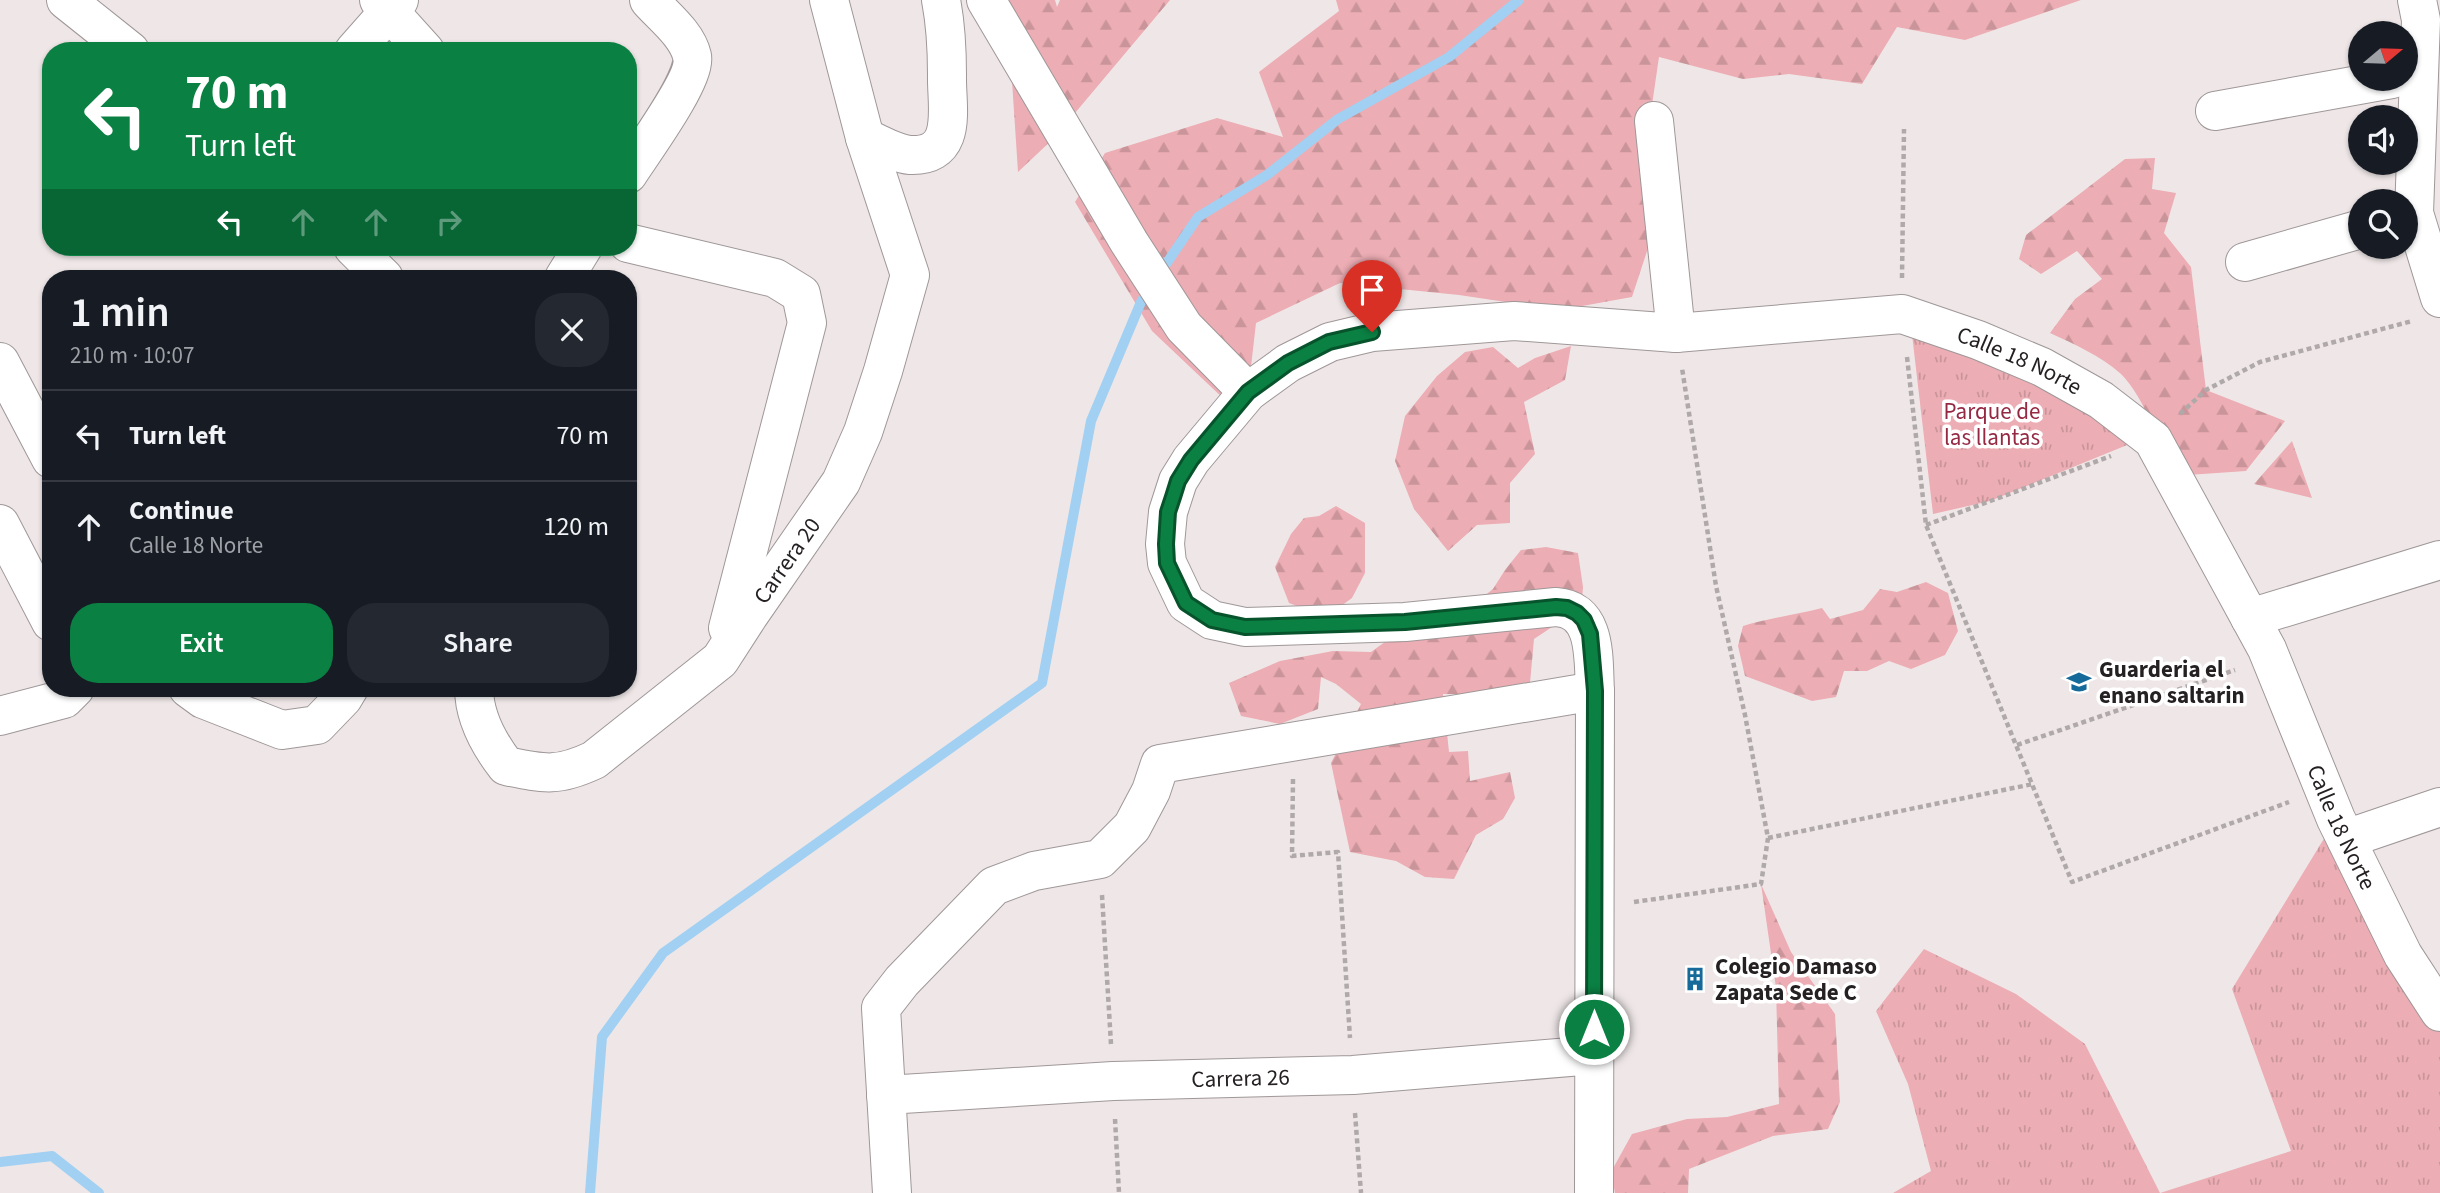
<!DOCTYPE html>
<html lang="en">
<head>
<meta charset="utf-8">
<style>
	:root { --surface:#171b24; --page:#242831; --text:#f1f3f6; --muted:#9ea1a6; --line:#363941; --accent:#0b8043 }
	body { margin:0; font-family:"Source Sans 3",sans-serif; background:var(--page); color:var(--text); height:100vh; display:flex; flex-direction:column; font-size:26px; white-space:nowrap }
	* { box-sizing:border-box; margin:0 }
	p { font-size:23px; color:var(--muted) }
	.icon { flex:none; width:38px; height:38px; fill:none; stroke:currentColor; stroke-width:2; stroke-linecap:round; stroke-linejoin:round }
	.map { position:relative; flex:1; overflow:hidden }
	.panel { position:absolute; left:42px; top:270px; width:595px; height:427px; display:flex; flex-direction:column; background:var(--surface); border-radius:28px; box-shadow:0 2px 5px #0004 }
	.panel>* { flex:none }
	.banner { position:absolute; left:42px; top:42px; width:595px; height:214px; border-radius:28px; box-shadow:0 2px 5px #0004; background:#0b8043; color:#fff; overflow:hidden }
	.needle { width:46px; rotate:71deg }
	.controls { position:absolute; left:2348px; top:21px; display:grid; gap:14px }
	.controls a { display:grid; place-items:center; width:70px; height:70px; border-radius:50%; background:var(--surface); box-shadow:0 2px 5px #0004; font-size:35px }
	.pin { position:absolute; display:grid; place-items:center; width:60px; height:60px; color:#fff; margin:-72px -30px; border-radius:50% 50% 50% 0; rotate:-45deg; box-shadow:0 0 7px #0007 }
	.pin .icon { rotate:45deg }
	.me { position:absolute; width:77px; margin:-38px; rotate:0deg; stroke-linejoin:round; filter:drop-shadow(0 0 5px #0008) }
	.turn { display:flex; align-items:center; gap:24px; height:147px; padding:0 28px; font-size:32px }
	.turn .icon { width:91px; height:91px; stroke-width:2.5 }
	.turn b { display:block; font-size:49px; line-height:60px }
	.lanes { display:flex; align-items:center; height:66px; padding:0 28px; background:#0003; justify-content:center; gap:35px; direction:ltr }
	.lanes .off { opacity:.35 }
	.round { display:grid; place-items:center; flex:none; width:74px; height:74px; border-radius:28px; background:var(--page) }
	.summary { display:flex; align-items:center; justify-content:space-between; height:119px; padding:0 28px }
	h1 { font-size:42px; font-weight:600; line-height:52px }
	.cta { display:flex; gap:14px; margin-top:auto; padding:14px 28px }
	.cta a { flex:1; height:80px; border-radius:28px; background:var(--accent); color:#fff; font-size:28px; font-weight:600; line-height:80px; text-align:center }
	.cta a+a { background:var(--page); color:var(--text) }
	ul { padding:0; list-style:none }
	li { display:flex; align-items:center; gap:21px; height:91px; padding:0 28px; border-top:2px solid var(--line) }
	li div { flex:1 }
	li b { display:block; font-size:26px }
	li em { font-style:normal }
	.map>svg:first-child { display:block }
	.grass { fill:url(#grass-tufts) }
	.forest { fill:url(#forest-firs) }
	.lines { fill:none; stroke-linecap:round; stroke-linejoin:round }
	.stream { stroke:#a2d0f2; stroke-width:10 }
	.minor-casing { stroke:#9f9798; stroke-width:40 }
	.path { stroke:#b0a9aa; stroke-width:4.5; stroke-dasharray:5 3.5; stroke-linecap:butt }
	.minor { stroke:#fff; stroke-width:38 }
	.route-casing { stroke:#07532c; stroke-width:18 }
	.route { stroke:#0b8043; stroke-width:12 }
	.labels { text-anchor:middle; stroke-width:7; stroke-linejoin:round; paint-order:stroke }
	.street-label { font-size:23px; fill:#252122; stroke:#fff }
	.park-label { font-size:23px; fill:#952842; stroke:#fff }
	.poi-label { font-size:23px; font-weight:bold; fill:#252122; stroke:#fff; text-anchor:start }
</style>
</head>
<body>
<div class="map">
<svg width="2440" height="1193" viewBox="0 0 2440 1193">
	<defs>
		<pattern id="grass-tufts" width="24" height="20" patternUnits="userSpaceOnUse" patternTransform="scale(1.75)"><rect width="24" height="20" fill="#ecadb4"/><path d="M3 7l-1-3M5 7V3M7 7l1-3M15 17l-1-3M17 17v-4M19 17l1-3" fill="none" stroke="#ca959a"/></pattern>
		<pattern id="forest-firs" width="22" height="20" patternUnits="userSpaceOnUse" patternTransform="scale(1.75)"><rect width="22" height="20" fill="#ecadb4"/><path d="M5 1l3.5 6h-7zM16 11l3.5 6h-7z" fill="#ca959a"/></pattern>
	</defs>
	<rect width="100%" height="100%" fill="#efe7e7"/>
	<path class="grass" d="M1911,326L2042,367L2137,441L1990,501L1933,514Z
		M2336,819L2440,1012V1193H1893L1931,1171L1908,1084L1876,1011L1924,949L2016,994L2085,1044L2160,1193L2291,1151L2232,989Z"/>
	<path class="forest" d="M997,0H1055L1057,7L1060,0H1170L1054,138L1018,172L1011,66Z
		M1336,0H2081L1965,40L1897,27L1862,84L1789,74L1743,79L1659,57L1646,146L1650,242L1632,297L1560,310L1459,295L1340,283L1256,323L1245,419L1152,331L1075,202L1105,153L1217,118L1283,137L1259,72L1339,11Z
		M2155,158L2152,189L2176,193L2164,233L2191,267L2206,390L2285,421L2246,471L2173,476C2160,445 2145,398 2121,374C2101,356 2074,344 2050,333L2075,299L2102,279L2077,251L2041,274L2019,259L2026,235L2125,159Z
		M1571,346L1565,380L1524,402L1535,454L1510,483V523L1477,525L1448,551L1414,509L1395,461L1405,416L1437,376L1465,352L1493,347L1518,368L1535,358Z
		M2292,441L2312,498L2254,484Z
		M1336,506L1365,523V573L1352,598L1326,617L1289,603L1275,567L1291,534L1304,518L1319,516Z
		M1546,547L1578,553L1583,587L1582,600L1555,625L1534,639L1530,683L1467,694H1443L1449,752L1468,751L1470,781L1510,772L1515,798L1503,819L1476,835L1454,879L1425,877L1396,861L1350,852L1331,763L1361,704L1336,684L1321,677L1318,709L1280,724L1241,716L1229,683L1280,661L1333,651L1371,652L1421,616L1463,613L1493,589L1505,570L1521,550Z
		M1926,582L1948,593L1958,631L1945,655L1911,669L1889,661L1867,671H1844L1836,697L1812,701L1745,676L1738,646L1743,626C1769,618 1795,615 1822,608L1830,619L1863,610L1880,589L1897,592Z
		M1761,884L1791,952L1835,1014L1840,1102L1828,1129L1773,1136L1689,1169L1688,1193H1615L1611,1172L1632,1134L1687,1119L1727,1117L1779,1104L1776,988Z"/>
	<g class="lines">
		<path class="stream" d="M1158,276L1198,217L1267,175L1338,119L1449,57L1519,0
			M0,1162L52,1156L99,1193
			M590,1193L602,1037L663,953L1042,683L1091,421L1141,302L1149,289"/>
		<g class="minor-casing">
			<g id="minor">
				<path d="M66,0L130,51"/>
				<path d="M379,0L425,51"/>
				<path d="M986,0L1129,242L1184,327L1248,392"/>
				<path d="M2417,0L2421,20L2414,213L2440,298"/>
				<path d="M354,51L399,0"/>
				<path d="M2215,111L2392,79"/>
				<path d="M1654,121L1676,333"/>
				<path d="M865,138C878,143 896,154 910,155C960,157 946,106 947,75C947,49 946,26 941,0"/>
				<path d="M628,174C642,152 697,78 692,56C687,34 663,16 649,0"/>
				<path d="M628,243L775,278L801,294L807,323L728,628"/>
				<path d="M353,247L384,278"/>
				<path d="M2245,262L2361,229"/>
				<path d="M564,278L583,247"/>
				<path d="M0,362L51,459"/>
				<path d="M0,524L51,622"/>
				<path d="M2250,618L2440,560"/>
				<path d="M188,688L203,699L282,730L317,725L343,698L349,688"/>
				<path id="s1" d="M474,688C474,717 489,744 506,766C545,774 558,777 594,760L720,660L749,615L841,482L863,432L883,371L910,275L865,138L829,0"/>
				<path d="M0,716L64,699L75,688"/>
				<path d="M2346,839L2440,807"/>
				<path id="s2" d="M886,1095L1113,1081L1353,1075L1594,1055"/>
				<path d="M892,1193L881,1008L902,981L994,886L1034,871L1100,859L1132,827L1151,791L1160,764L1595,691"/>
				<path id="s3" d="M1594,1193L1595,691C1593,659 1598,610 1556,607L1405,622L1245,627L1212,620L1186,603L1167,563L1165,544L1168,512L1178,481L1191,460L1248,392L1288,363L1330,342L1372,332L1514,321L1676,333L1902,314L1978,340L2042,367L2101,400L2153,440L2267,649L2336,819L2403,955L2440,1012"/>
			</g>
		</g>
		<path class="path" d="M1902,278L1904,129
			M1907,357L1926,525L2072,882L2289,802
			M2180,414L2206,390L2260,362L2412,321
			M1926,525L2111,456
			M2017,745L2235,670
			M1293,779L1292,856L1338,852L1350,1038
			M1768,838L2033,784
			M1102,895L1111,1044
			M1634,902L1761,884L1768,838L1745,715L1716,586L1682,368
			M1355,1113L1361,1193
			M1115,1119L1119,1193"/>
		<use href="#minor" class="minor"/>
	</g>
	<g class="lines">
		<g class="route-casing">
			<path id="route" d="M1372,332L1329,342L1288,363L1248,392L1191,460L1178,481L1173,497L1168,512L1166,544L1167,563L1186,603L1212,620L1245,627L1405,622L1556,607L1567,608L1577,613L1584,620L1590,634L1595,691L1594,1029"/>
		</g>
		<use href="#route" class="route"/>
	</g>
	<defs>
		<g id="school-bare" transform="scale(1.89)"><path d="M0-5L7-2L0 1L-7-2ZM-4 1L0 2.5L4 1V4Q0 6-4 4Z" fill="#156a9a" stroke="#fff" stroke-width="2.5" paint-order="stroke"/></g>
		<g id="building-bare" transform="scale(1.89)"><path d="M-4-6H4V6H1V3H-1V6H-4ZM-2.5-4.3h1.7v1.8h-1.7ZM.8-4.3h1.7v1.8H.8ZM-2.5-1h1.7V.8h-1.7ZM.8-1h1.7V.8H.8Z" fill="#156a9a" stroke="#fff" stroke-width="2.5" paint-order="stroke"/></g>
	</defs>
	<g fill-rule="evenodd">
		<use href="#school-bare" x="2079" y="682"/>
		<use href="#building-bare" x="1695" y="979"/>
	</g>
	<g class="labels">
		<g class="street-label">
			<text dy="8" stroke="none"><textPath href="#s3" startOffset="2021">Calle 18 Norte</textPath></text>
			<text dy="8" stroke="none"><textPath href="#s1" startOffset="457">Carrera 20</textPath></text>
			<text dy="8" stroke="none"><textPath href="#s3" startOffset="2609">Calle 18 Norte</textPath></text>
			<text dy="8" stroke="none"><textPath href="#s2" startOffset="355">Carrera 26</textPath></text>
		</g>
		<g class="park-label">
			<text x="1992" y="419">Parque de<tspan x="1992" dy="26">las llantas</tspan></text>
		</g>
		<g class="poi-label">
			<text x="2099" y="677">Guarderia el<tspan x="2099" dy="26">enano saltarin</tspan></text>
			<text x="1715" y="974">Colegio Damaso<tspan x="1715" dy="26">Zapata Sede C</tspan></text>
		</g>
	</g>
</svg>
<div class="controls">
<a><svg class="needle" viewBox="-14 -14 28 28"><path d="M0-13l5 13h-10z" fill="#e53935"/><path d="M0 13l5-13h-10z" fill="#9ea1a6"/></svg></a>
<a><svg class="icon" aria-label="sound" viewBox="0 0 24 24"><path d="M4 9h4l5-4v14l-5-4H4zM17 9q2 3 0 6"/></svg></a>
<a><svg class="icon" aria-label="search" viewBox="0 0 24 24"><circle cx="10" cy="10" r="6"/><path d="M15 15l6 6"/></svg></a>
</div>
<div class="pin" style="left:1372px;top:332px;background:#d93025"><svg class="icon" aria-label="arrive" viewBox="0 0 24 24"><path d="M6 21V4h12l-3 4 3 4H6"/></svg></div>
<svg class="me" style="left:1594px;top:1029px" viewBox="-20 -20 40 40"><circle r="17" fill="#0b8043" stroke="#fff" stroke-width="3"/><path d="M0-11L8 9 0 5-8 9z" fill="#fff"/></svg>
<div class="banner">
<div class="turn"><svg class="icon" aria-label="left" viewBox="0 0 24 24"><path d="M17 20v-9H6M10 6l-5 5 5 5"/></svg><div><b>70 m</b>Turn left</div></div>
<div class="lanes"><svg class="icon" aria-label="left" viewBox="0 0 24 24"><path d="M17 20v-9H6M10 6l-5 5 5 5"/></svg><svg class="icon off" aria-label="ahead" viewBox="0 0 24 24"><path d="M12 20V5M6 11l6-6 6 6"/></svg><svg class="icon off" aria-label="ahead" viewBox="0 0 24 24"><path d="M12 20V5M6 11l6-6 6 6"/></svg><svg class="icon off" aria-label="right" viewBox="0 0 24 24"><path d="M7 20v-9h11M14 6l5 5-5 5"/></svg></div>
</div>
<section class="panel">
<div class="summary"><div><h1>1 min</h1><p>210 m · 10:07</p></div><a class="round"><svg class="icon" aria-label="close" viewBox="0 0 24 24"><path d="M6 6l12 12M18 6L6 18"/></svg></a></div>
<ul>
<li><svg class="icon" aria-label="left" viewBox="0 0 24 24"><path d="M17 20v-9H6M10 6l-5 5 5 5"/></svg><div><b>Turn left</b></div><em>70 m</em></li>
<li><svg class="icon" aria-label="ahead" viewBox="0 0 24 24"><path d="M12 20V5M6 11l6-6 6 6"/></svg><div><b>Continue</b><p>Calle 18 Norte</p></div><em>120 m</em></li>
</ul>
<div class="cta"><a>Exit</a><a>Share</a></div>
</section>
</div>
</body>
</html>
